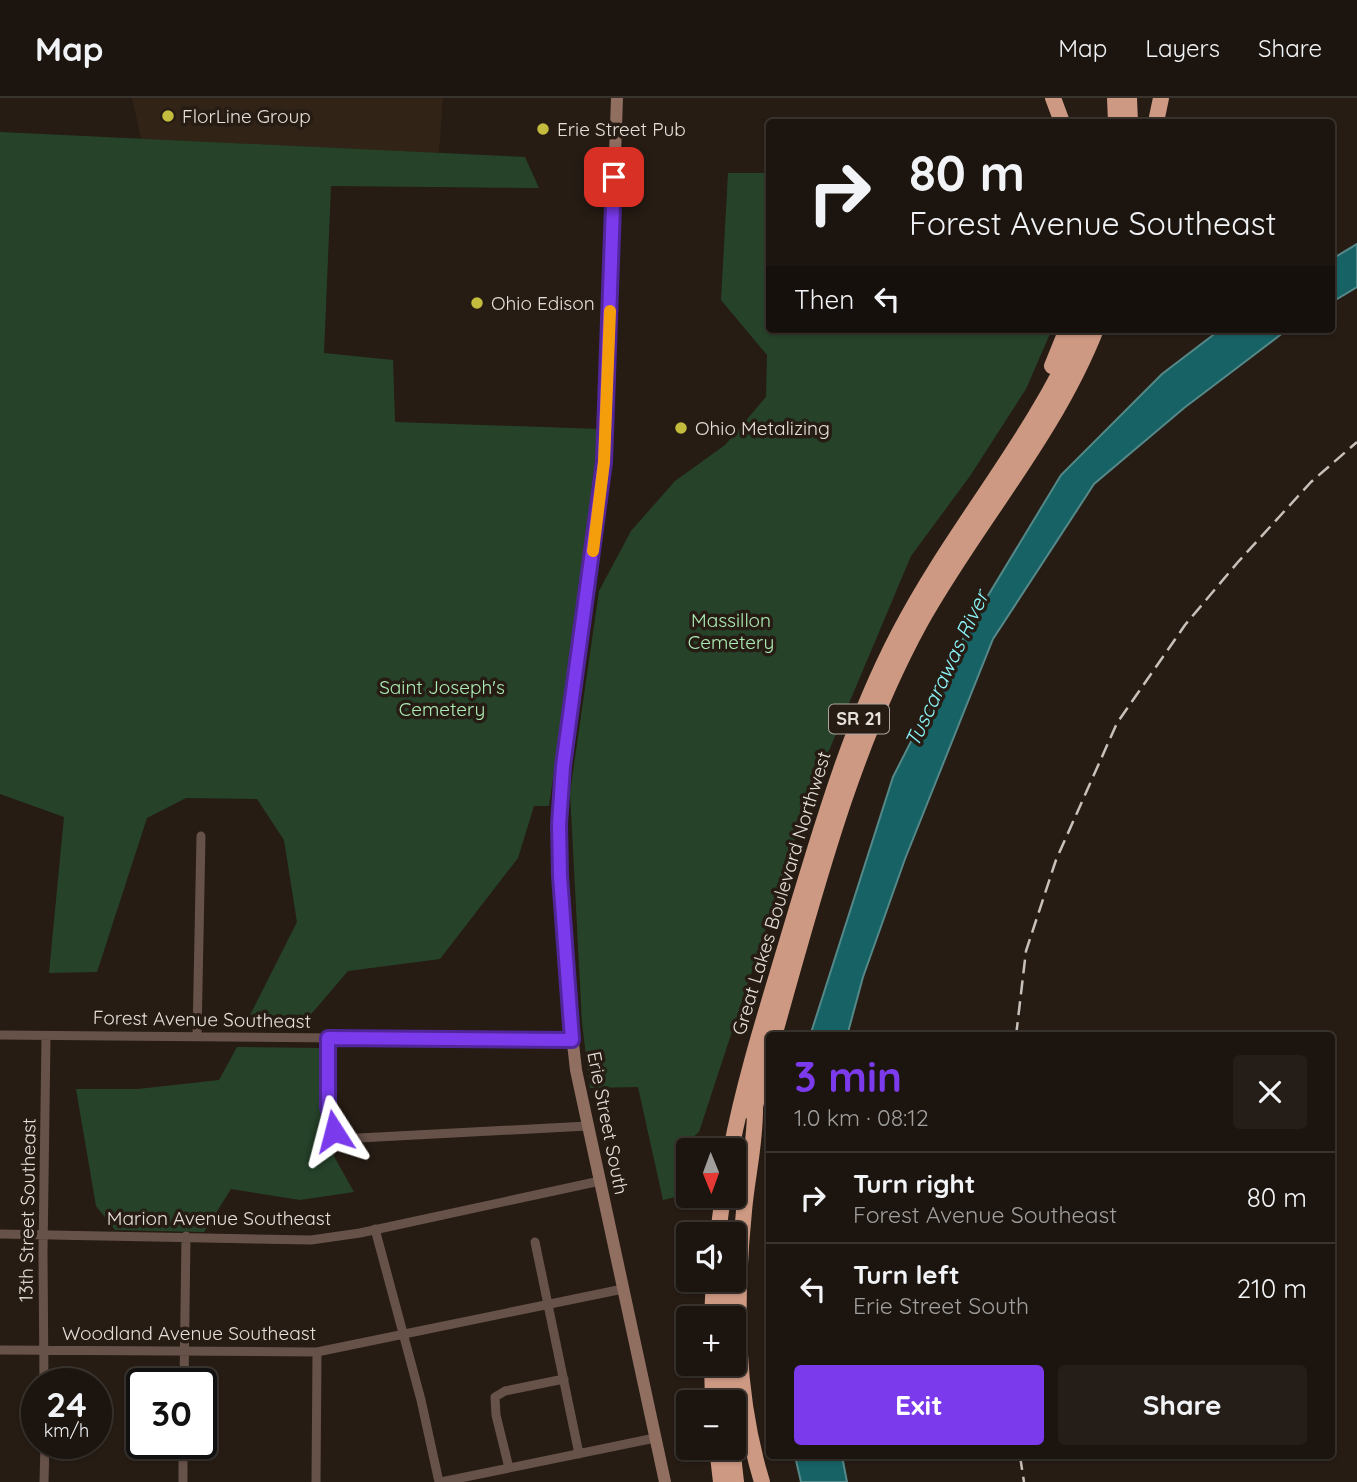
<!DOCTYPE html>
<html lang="en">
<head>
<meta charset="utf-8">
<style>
	:root { --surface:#1c150f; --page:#251e18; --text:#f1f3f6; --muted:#a09f9e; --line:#3a342f; --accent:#7c3aed }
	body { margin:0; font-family:Quicksand,sans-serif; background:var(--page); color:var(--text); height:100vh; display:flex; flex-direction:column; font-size:26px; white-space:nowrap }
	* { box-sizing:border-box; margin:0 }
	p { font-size:23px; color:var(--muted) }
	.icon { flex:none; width:38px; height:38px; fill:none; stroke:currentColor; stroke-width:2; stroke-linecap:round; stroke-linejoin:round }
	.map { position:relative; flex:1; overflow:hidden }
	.drawer { position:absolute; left:766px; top:934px; width:569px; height:427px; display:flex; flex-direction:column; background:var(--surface); border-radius:7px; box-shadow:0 2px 5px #0004,0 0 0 2px var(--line) }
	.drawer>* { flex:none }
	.guide { position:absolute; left:766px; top:21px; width:569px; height:214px; border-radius:7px; box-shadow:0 2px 5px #0004,0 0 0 2px var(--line); background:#1c150f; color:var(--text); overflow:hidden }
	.needle { width:46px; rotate:179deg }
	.buttons { position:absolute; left:676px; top:1040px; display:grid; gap:14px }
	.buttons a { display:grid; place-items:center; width:70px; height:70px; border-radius:7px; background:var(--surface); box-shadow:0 2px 5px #0004,0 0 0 2px var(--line); font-size:35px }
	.speed { position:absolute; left:21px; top:1270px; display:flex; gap:14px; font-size:35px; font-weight:700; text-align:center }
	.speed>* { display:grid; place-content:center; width:91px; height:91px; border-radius:50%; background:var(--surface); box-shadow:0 2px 5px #0004,0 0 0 2px var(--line); line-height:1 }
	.speed small { font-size:18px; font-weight:400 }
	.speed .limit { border:4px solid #111; border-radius:10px; background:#fff; color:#111 }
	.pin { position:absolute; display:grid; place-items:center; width:60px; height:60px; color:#fff; margin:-30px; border-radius:14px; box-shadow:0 4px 10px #0006 }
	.me { position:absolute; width:77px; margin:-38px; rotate:351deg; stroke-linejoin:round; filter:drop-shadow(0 0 5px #0008) }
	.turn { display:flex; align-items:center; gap:24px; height:147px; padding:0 28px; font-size:32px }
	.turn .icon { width:91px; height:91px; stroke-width:2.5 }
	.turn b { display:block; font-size:49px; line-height:60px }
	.then { display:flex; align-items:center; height:66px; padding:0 28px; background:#0003; gap:14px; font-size:26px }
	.round { display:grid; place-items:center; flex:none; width:74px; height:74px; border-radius:7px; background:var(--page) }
	.head { display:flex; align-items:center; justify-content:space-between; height:119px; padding:0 28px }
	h1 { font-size:42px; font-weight:800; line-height:52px; color:var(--accent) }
	.button { display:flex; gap:14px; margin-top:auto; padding:14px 28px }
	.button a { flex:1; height:80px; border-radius:7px; background:var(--accent); color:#fff; font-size:28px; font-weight:800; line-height:80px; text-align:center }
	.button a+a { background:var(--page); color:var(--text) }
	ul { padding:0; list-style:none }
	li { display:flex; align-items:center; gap:21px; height:91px; padding:0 28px; border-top:2px solid var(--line) }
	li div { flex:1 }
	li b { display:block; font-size:26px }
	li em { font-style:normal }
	header { display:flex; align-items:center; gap:42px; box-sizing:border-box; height:98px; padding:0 35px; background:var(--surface); border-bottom:2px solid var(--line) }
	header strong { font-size:33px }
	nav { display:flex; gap:38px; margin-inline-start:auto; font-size:24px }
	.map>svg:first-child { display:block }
	.built { fill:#312316 }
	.green { fill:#26432a }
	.water { fill:#176265; stroke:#588; stroke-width:2 }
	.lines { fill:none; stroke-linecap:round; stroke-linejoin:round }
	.minor { stroke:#675249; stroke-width:9 }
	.secondary { stroke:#906f61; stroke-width:12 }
	.motorway { stroke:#cd9983; stroke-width:16 }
	.rail { stroke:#c8c1bb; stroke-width:2.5; stroke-dasharray:14 7; stroke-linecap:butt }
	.route-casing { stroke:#51269a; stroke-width:18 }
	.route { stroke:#7c3aed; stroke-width:12 }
	.slow { stroke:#f59e0b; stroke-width:12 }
	.poi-dot { fill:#c4bc3d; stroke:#261c14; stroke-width:2.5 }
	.labels { text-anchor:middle; stroke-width:7; stroke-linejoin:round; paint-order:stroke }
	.shield { fill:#261c14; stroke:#aca59f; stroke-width:2 }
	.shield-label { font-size:18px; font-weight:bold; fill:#e6e0da }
	.poi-label { font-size:19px; fill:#e6e0da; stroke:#261c14; text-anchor:start }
	.park-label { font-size:19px; fill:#acecb5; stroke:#261c14 }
	.street-label { font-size:19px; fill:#e6e0da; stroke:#261c14 }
	.water-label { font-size:21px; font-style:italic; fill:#8bf7fb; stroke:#261c14 }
</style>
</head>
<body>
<header>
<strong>Map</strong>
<nav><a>Map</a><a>Layers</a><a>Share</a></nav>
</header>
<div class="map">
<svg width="1357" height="1384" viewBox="0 0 1357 1384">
	<rect width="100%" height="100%" fill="#261c14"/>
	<path class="built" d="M132,0H443L439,55L141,41Z"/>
	<path class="green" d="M0,34L525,59L539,90L331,88L324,255L393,262L395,324L600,331L580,496L549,708H534L518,760L440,861L348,873L301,928L245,927L297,824L284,742L257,701L186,700L147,720L97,874L49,875L64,719L0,696Z
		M728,75H770V231H1052L1026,291L970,378L911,458L807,705L699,1034L685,1046L684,1097L663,1102L638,989L590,990L582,925L570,694L599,493L631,433L675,383L725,347L766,299L767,257L721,202Z
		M237,949L321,950L331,1053L354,1094L300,1102L231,1091L204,1134L115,1132L96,1108L76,991H138L219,982Z"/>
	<path class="water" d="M1357,146V189L1332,204V161Z
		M1221,231H1288L1184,310L1094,386L993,541L905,761L863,879L847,938H810L893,679L969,529L1061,377L1162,276Z
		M795,1358H842L847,1384H801Z"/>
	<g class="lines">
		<path class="minor" d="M0,937L572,942
			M197,938L201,738
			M328,940C329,965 321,1024 340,1041L588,1028
			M375,1131L421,1302L439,1384
			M0,1136L311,1142L360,1135L600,1083
			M535,1144L579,1356
			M0,1252L317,1254L623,1191
			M44,1286L43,1155L46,938
			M184,1286L186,1138
			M509,1370L496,1317L495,1299L505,1293L564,1281
			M44,1384L45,1346
			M183,1384V1346
			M316,1384L317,1254
			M441,1384L655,1340"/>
		<path class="secondary" d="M617,0L604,364L563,668L559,726L570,919L576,972L665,1384"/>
		<path class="motorway" d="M1053,0L1062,24
			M1115,0L1116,24
			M1129,0L1130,24
			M1156,24L1161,0
			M1052,268L1067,231
			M774,938C814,798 850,653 920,525C975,426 1054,338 1096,231
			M755,1007C756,1043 747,1078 744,1113C735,1204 735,1296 762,1384
			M753,1016L770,952
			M731,1052C745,979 768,908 789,837C820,734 849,631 899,535C954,429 1034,340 1081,231
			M718,1136L723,1097
			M712,1220L714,1181
			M726,1220L728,1181
			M712,1265L713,1304
			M726,1265L728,1304
			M717,1349L721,1384
			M732,1349L736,1384"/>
		<path class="rail" d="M1016,938L1026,853L1056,762L1117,625L1185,527L1238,464L1311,384L1357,344
			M1020,1358L1024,1384"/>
	</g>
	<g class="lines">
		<g class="route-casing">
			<path id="route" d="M334,1033L328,1009V940L572,942L560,778L559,726L563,668L604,364L614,79"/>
		</g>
		<use href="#route" class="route"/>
		<path class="slow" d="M593,453L604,364L610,213"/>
	</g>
	<g class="poi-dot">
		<circle cx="168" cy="18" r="7"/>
		<circle cx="543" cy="31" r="7"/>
		<circle cx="477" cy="205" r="7"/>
		<circle cx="681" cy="330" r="7"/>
	</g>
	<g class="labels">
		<rect class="shield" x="829" y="606.5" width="60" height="29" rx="5"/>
		<g class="shield-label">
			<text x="859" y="627">SR 21</text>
		</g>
		<g class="poi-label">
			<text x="182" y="25">FlorLine Group</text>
			<text x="557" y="38">Erie Street Pub</text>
			<text x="491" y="212">Ohio Edison</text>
			<text x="695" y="337">Ohio Metalizing</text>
		</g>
		<g class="park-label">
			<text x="731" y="529">Massillon<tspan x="731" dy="22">Cemetery</tspan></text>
			<text x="442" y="596">Saint Joseph's<tspan x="442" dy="22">Cemetery</tspan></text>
		</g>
		<g class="street-label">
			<text transform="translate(781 795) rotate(-73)" y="7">Great Lakes Boulevard Northwest</text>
			<text transform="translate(202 921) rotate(1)" y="7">Forest Avenue Southeast</text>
			<text transform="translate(608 1025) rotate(79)" y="7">Erie Street South</text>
			<text transform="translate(27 1112) rotate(-89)" y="7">13th Street Southeast</text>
			<text x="219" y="1127">Marion Avenue Southeast</text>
			<text x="189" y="1242">Woodland Avenue Southeast</text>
		</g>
		<g class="water-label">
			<text transform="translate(947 571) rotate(-65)" y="7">Tuscarawas River</text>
		</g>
	</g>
</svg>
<div class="buttons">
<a><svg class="needle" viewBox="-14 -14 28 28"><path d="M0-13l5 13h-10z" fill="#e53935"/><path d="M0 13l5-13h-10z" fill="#a09f9e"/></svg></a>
<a><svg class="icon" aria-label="sound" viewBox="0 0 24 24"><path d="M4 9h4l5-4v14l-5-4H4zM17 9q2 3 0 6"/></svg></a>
<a>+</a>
<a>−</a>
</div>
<div class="speed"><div>24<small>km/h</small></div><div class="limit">30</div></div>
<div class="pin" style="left:614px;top:79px;background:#d93025"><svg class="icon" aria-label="arrive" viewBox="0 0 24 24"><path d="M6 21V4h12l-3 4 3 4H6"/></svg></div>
<svg class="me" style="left:334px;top:1033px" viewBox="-20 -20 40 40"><path d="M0-17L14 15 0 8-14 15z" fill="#7c3aed" stroke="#fff" stroke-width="4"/></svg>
<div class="guide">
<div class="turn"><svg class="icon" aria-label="right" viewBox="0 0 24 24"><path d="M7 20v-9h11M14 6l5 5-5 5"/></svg><div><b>80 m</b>Forest Avenue Southeast</div></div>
<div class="then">Then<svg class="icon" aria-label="left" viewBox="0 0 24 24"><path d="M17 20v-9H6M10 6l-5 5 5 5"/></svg></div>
</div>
<section class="drawer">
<div class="head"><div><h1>3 min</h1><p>1.0 km · 08:12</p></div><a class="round"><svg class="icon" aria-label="close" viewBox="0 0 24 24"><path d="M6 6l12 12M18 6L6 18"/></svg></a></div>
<ul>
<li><svg class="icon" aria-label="right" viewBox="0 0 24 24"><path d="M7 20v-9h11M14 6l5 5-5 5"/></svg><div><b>Turn right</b><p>Forest Avenue Southeast</p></div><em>80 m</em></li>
<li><svg class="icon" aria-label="left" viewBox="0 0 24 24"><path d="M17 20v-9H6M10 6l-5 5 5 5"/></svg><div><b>Turn left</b><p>Erie Street South</p></div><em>210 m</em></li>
</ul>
<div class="button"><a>Exit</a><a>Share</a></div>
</section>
</div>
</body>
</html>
